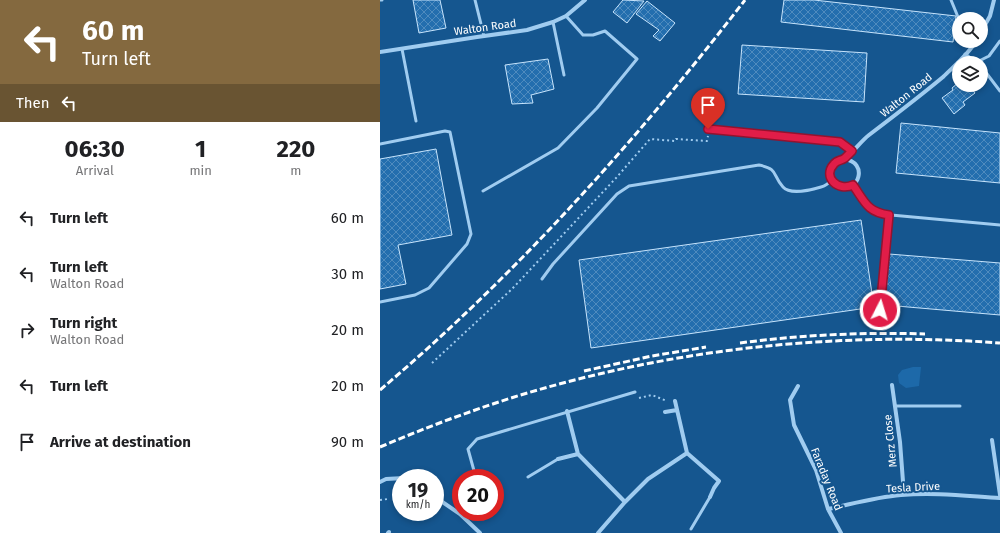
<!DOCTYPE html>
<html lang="en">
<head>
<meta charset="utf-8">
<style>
	:root { --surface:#fff; --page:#f6f6f6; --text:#202124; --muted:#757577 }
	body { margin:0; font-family:"Fira Sans",sans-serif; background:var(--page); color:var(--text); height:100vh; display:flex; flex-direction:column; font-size:15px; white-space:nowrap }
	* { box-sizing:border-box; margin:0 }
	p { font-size:13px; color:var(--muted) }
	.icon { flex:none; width:22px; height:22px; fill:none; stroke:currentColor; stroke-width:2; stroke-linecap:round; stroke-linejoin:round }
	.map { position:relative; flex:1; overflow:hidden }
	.panel { display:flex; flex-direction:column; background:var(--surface); width:380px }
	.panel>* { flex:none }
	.top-card { background:#84693f; color:#fff; overflow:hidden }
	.fabs { position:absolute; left:572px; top:12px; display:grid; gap:8px }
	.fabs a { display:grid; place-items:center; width:36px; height:36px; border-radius:50%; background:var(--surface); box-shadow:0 2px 6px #0003; font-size:20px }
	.speed { position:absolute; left:12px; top:469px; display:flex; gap:8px; font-size:20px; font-weight:700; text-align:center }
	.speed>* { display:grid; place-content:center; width:52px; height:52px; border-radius:50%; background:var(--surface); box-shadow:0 2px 6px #0003; line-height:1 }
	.speed small { font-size:10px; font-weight:400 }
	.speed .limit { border:6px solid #d22; background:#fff; color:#111 }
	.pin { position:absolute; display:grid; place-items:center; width:34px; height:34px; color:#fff; margin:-41px -17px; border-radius:50% 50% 50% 0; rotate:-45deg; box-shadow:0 0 4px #0007 }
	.pin .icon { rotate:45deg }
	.me { position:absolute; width:44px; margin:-22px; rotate:5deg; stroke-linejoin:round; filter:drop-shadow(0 0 3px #0008) }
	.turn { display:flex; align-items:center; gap:14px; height:84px; padding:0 16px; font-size:18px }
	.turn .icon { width:52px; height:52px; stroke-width:2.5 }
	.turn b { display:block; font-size:28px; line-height:34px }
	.then { display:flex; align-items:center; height:38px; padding:0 16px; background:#0003; gap:8px; font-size:15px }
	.eta { display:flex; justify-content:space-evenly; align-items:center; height:68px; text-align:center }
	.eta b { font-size:24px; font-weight:700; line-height:28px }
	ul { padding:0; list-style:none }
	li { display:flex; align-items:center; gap:12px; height:56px; padding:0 16px }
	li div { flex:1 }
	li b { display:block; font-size:15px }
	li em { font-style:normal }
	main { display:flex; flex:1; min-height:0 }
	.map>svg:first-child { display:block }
	.green { fill:#1d69a9 }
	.building { fill:url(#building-cross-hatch); stroke:#c7e4fc }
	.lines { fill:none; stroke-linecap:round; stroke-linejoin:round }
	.path { stroke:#a0ccf0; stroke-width:2; stroke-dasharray:2 3; stroke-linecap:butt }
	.service { stroke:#a0ccf0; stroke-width:3 }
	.minor { stroke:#a0ccf0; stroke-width:4 }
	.rail { stroke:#fff; stroke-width:3; stroke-dasharray:7 3; stroke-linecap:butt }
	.route-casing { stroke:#92132f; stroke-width:10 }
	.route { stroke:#e11d48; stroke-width:7 }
	.labels { text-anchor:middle; stroke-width:4; stroke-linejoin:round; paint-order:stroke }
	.street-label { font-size:11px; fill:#fff; stroke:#15568f }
</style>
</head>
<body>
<main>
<section class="panel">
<div class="top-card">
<div class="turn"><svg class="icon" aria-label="left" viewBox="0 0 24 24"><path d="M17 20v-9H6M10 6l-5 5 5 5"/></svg><div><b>60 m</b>Turn left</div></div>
<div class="then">Then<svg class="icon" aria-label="left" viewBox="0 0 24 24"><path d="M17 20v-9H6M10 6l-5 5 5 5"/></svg></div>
</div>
<div class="eta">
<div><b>06:30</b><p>Arrival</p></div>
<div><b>1</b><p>min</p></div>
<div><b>220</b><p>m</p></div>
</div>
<ul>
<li><svg class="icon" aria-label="left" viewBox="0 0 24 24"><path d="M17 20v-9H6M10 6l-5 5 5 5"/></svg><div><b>Turn left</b></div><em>60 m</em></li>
<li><svg class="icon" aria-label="left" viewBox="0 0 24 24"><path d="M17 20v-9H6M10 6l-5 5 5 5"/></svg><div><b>Turn left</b><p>Walton Road</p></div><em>30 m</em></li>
<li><svg class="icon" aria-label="right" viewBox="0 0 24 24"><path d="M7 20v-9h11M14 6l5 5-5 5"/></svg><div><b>Turn right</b><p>Walton Road</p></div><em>20 m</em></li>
<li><svg class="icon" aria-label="left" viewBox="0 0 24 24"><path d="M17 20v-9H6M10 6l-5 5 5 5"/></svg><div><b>Turn left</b></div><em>20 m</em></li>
<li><svg class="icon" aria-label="arrive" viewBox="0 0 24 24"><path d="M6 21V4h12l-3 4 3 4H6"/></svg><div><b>Arrive at destination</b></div><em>90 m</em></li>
</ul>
</section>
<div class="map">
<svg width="620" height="533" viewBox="0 0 620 533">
	<defs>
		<pattern id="building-cross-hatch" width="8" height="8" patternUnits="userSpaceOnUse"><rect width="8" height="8" fill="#236eae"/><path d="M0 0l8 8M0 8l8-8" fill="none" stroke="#4f8bbe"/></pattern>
	</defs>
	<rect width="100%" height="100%" fill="#15568f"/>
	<path class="green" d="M533,367H541L539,386L526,388L519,383L518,375L522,370Z"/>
	<path class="building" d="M33,0H60L66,28L39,33Z
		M243,0L264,1L247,23L233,12Z
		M404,0H434L576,16L573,42L401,22Z
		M267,1L295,23L280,41L273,36L279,30L256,14Z
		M362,45L487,53L484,102L358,94Z
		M168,59L174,89L151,95L153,103L132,104L125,65Z
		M579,82V85H589L595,93L583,102L585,105L574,114L562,98L573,90L572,88Z
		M521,123L620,133V183L516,173Z
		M56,149L72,235L18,245L26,284L0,289V159Z
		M481,220L494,307L211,348L199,260Z
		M509,254L620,263V315L505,305Z"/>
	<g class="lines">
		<path class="path" d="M52,363L132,289L236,178L270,139L295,141L296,139L327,141L328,136
			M259,398L272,395L287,401
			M0,500L8,499
			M19,503L21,498"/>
		<path class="service" d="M0,0H2
			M95,0L104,36
			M571,0L578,17L581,19
			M173,22L184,75
			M22,49L36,121
			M585,54L592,59L599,61L609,56L620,41
			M601,66L620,91
			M328,129L460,142L472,151
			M0,144L65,131L70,132L91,234L87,244L49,288L35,295L0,302
			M473,185L489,209L500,214L620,225
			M103,191L178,148L217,108L257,59L225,31L213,35H203L186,16
			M162,279L173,264L237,194L249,186L379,165C399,169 392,175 403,187C410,195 431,190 441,187C445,186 449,183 452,180
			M500,310L509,215
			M516,406H580
			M148,477L178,459
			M96,478L88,449L97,439L255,392
			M311,529L330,497"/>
		<path class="minor" d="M601,32L610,16L614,0
			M0,52L97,37L147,30L173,22L186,16L205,0
			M464,159C489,162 479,194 459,187C456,185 452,182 451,178C449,174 450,168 454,164C457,160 461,161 464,159C473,153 480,142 489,135C514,116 539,97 563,77C574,66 588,55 596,41
			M512,385L520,442L524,495
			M418,386L410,400L414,425L436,470L448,509L461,533
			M187,411L198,454L245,502
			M285,412L297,410
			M612,440L620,495
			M307,453L339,481L334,488L330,497
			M178,459L198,454
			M0,482L6,479L24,478
			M55,497L80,514L100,533
			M448,509C472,504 496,497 521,495C554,492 587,496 620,498
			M8,533L9,532
			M218,533L245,502L268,479L307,453L295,401"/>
		<path class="rail" d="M360,343C421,335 483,332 545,334
			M204,371L272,356L326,347
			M0,390C136,275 256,141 365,0
			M0,447C47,427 95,409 144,394C298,348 460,331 620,343"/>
	</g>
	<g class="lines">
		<g class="route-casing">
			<path id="route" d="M328,129L460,142L472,151C470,153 467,156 465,158C461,161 457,160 454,164C442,177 458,192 473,185C485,202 487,212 509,215L500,310"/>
		</g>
		<use href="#route" class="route"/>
	</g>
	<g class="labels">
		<g class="street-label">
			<text transform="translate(105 27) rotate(-8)" y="4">Walton Road</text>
			<text transform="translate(526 95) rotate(-39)" y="4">Walton Road</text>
			<text transform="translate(510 441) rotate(-96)" y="4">Merz Close</text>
			<text transform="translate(447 479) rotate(68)" y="4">Faraday Road</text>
			<text transform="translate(533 487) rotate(-3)" y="4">Tesla Drive</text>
		</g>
	</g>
</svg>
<div class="fabs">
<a><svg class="icon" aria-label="search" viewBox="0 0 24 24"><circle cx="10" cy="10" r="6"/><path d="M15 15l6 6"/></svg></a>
<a><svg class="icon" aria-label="layers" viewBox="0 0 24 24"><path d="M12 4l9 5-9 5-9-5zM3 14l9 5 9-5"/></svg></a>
</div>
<div class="speed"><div>19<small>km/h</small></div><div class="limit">20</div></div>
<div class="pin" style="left:328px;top:129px;background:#d93025"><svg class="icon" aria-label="arrive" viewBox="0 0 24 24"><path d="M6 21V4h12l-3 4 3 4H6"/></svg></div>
<svg class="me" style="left:500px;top:310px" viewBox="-20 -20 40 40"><circle r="17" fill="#e11d48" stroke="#fff" stroke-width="3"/><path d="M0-11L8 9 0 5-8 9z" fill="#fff"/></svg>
</div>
</main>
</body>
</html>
